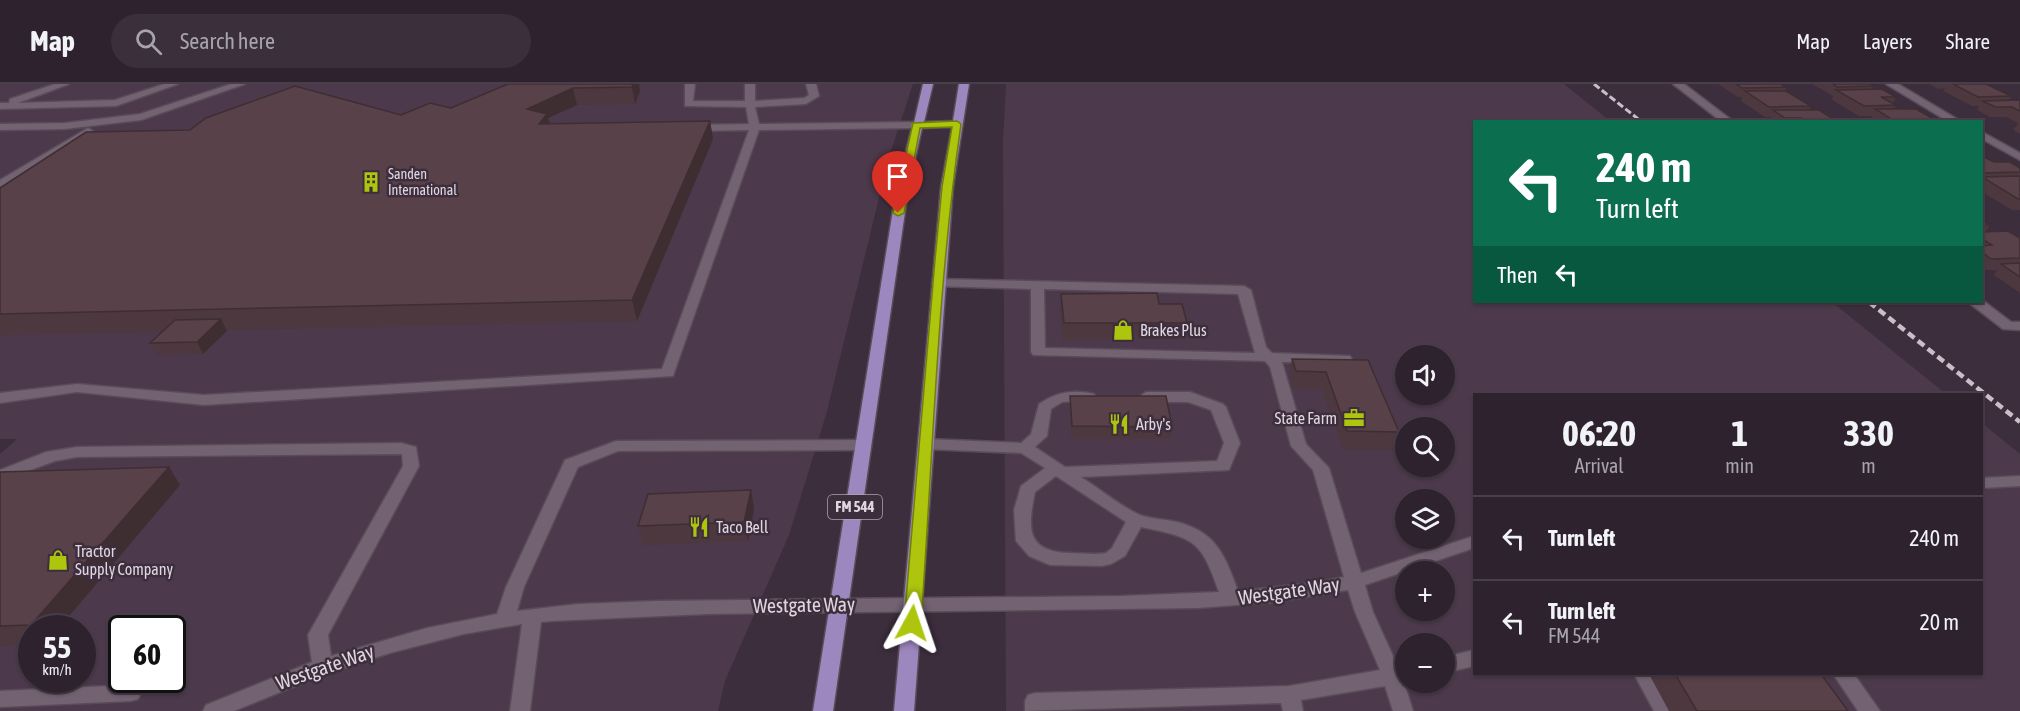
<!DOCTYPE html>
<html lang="en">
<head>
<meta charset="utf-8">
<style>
	:root { --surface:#2e222e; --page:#3a2f3a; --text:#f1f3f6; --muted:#a7a4aa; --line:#493f4a }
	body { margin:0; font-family:"Asap Condensed",sans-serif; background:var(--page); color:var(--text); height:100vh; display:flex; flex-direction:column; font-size:22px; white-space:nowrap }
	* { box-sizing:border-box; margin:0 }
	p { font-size:20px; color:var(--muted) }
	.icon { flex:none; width:33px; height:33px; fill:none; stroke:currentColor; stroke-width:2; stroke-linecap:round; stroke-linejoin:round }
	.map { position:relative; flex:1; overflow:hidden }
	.details { position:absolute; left:1473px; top:309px; width:510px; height:282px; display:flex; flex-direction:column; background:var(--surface); border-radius:0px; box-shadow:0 2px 4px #0004,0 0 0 2px var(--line) }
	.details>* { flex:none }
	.top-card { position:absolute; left:1473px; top:36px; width:510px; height:183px; border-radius:0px; box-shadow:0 2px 4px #0004,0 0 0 2px var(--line); background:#0b6e4f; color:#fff; overflow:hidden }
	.buttons { position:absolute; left:1395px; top:261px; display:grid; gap:12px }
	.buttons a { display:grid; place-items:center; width:60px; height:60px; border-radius:50%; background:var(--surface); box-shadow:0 2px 4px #0004,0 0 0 2px var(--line); font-size:30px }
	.speed { position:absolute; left:18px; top:531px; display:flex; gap:12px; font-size:30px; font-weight:700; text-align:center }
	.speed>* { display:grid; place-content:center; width:78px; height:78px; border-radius:50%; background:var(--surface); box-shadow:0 2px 4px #0004,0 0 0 2px var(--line); line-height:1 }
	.speed small { font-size:15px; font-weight:400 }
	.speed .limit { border:3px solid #111; border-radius:9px; background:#fff; color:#111 }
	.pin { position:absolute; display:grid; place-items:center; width:51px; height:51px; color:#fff; margin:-62px -26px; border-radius:50% 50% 50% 0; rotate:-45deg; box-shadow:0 0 6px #0007 }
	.pin .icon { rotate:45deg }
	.me { position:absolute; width:66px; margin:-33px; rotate:5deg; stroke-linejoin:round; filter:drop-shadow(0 0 4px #0008) }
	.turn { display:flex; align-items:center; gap:21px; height:126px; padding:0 24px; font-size:27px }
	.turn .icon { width:78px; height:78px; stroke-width:2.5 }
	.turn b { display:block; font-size:42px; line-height:51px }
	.then { display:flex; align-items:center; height:57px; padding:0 24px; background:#0003; gap:12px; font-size:22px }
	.eta { display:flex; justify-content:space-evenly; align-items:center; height:102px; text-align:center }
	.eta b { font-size:36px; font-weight:700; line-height:42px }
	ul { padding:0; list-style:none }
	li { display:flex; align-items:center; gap:18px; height:84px; padding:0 24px; border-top:2px solid var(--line) }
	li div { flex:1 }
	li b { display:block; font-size:22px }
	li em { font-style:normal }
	header { display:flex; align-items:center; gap:36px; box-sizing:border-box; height:84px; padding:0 30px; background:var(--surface); border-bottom:2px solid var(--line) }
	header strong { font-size:28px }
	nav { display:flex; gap:33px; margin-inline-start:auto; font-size:21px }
	.search { width:420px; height:54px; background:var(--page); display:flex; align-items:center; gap:15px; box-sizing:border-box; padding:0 21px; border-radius:33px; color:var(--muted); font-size:22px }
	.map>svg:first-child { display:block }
	.built { fill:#4c394b; fill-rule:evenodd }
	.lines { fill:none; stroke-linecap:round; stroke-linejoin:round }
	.minor-casing { stroke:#594c58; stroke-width:3 }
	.major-casing { stroke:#594c58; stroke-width:3 }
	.minor { fill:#736272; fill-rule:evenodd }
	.major { fill:#9d87bf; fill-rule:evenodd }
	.rail-far1 { stroke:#c9bec9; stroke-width:3; stroke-dasharray:7 3; stroke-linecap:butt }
	.rail { stroke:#c9bec9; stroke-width:4.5; stroke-dasharray:8 4.5; stroke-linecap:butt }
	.wall { fill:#4c383e }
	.shaded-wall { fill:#3e2e32 }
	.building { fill:#584148; stroke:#3e2e32; stroke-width:1.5 }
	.route { fill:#adc60d; stroke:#708108; stroke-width:1.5 }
	.labels { text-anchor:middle; stroke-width:5; stroke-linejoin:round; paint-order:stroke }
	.far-poi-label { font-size:14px; fill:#e0d6e0; stroke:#3d2e3d; text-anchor:start }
	.shield { fill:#3d2e3d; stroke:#afa4af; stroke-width:1.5 }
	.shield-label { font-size:15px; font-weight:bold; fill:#e0d6e0 }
	.poi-label { font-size:16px; fill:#e0d6e0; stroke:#3d2e3d; text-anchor:start }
	.near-street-label { font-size:20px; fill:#e0d6e0; stroke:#3d2e3d }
</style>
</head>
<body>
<header>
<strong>Map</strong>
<div class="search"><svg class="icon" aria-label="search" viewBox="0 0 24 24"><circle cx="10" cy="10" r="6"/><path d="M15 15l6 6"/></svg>Search here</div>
<nav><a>Map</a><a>Layers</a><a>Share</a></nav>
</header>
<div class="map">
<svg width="2020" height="627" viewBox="0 0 2020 627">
	<rect width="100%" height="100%" fill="#3d2e3d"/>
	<path class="built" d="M0,0H913L889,73L826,331L789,451L725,597L718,627H0V370L17,355H0ZM32,544H82V596H32ZM122,544H172V596H122Z
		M1006,0H1564L1610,37L1474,38V218H1832L1946,310H1474V590H1982V339L2020,370V627H1006L1003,58ZM1406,272H1444V310H1406ZM1406,344H1444V382H1406ZM1406,416H1444V454H1406ZM1406,488H1444V526H1406ZM1406,560H1444V598H1406Z"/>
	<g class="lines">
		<g class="minor-casing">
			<path id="minor" d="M55,0H69L18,19L115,16L164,0H178L116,22L0,25V19H9L10,15Z
				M231,0H245L141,36L65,45L0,46V40L65,39L140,30Z
				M685,0H695L693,17H745V0H755V17L804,14L809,11L806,0H816L819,12L806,20L755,23L759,40L916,38L921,41L916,44L759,46L673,292L204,321L77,308L0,319V309L77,300L204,311L662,285L749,46L693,47L688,44L693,41L749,40L746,23L685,22Z
				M1673,0H1684L1734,38H1722Z
				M1886,0H1898L1962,38H1949Z
				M88,44L93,47L92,49L0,104V96Z
				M1982,48L2020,69V76L1982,55Z
				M938,195L1244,202L1251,206L1266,263L1272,269L1350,272L1352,275L1350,278L1345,279L1282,278L1306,360L1329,384L1361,489L1474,452V464L1365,501L1373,528L1398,583L1406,582L1404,598L1413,627H1393L1385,602L1301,616L1303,627H1283L1281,619L1025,627V617L1028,611L1035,609L1289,602L1380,586L1355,528L1348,506L1275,518L1198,524L707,530L552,537L541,538L530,627H510L522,540L464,550L390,569L325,590L234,627H203L206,621L312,578L308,551L403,382L402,370L77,373L55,377L0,397V386L46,368L77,363L401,359L416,363L419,382L328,551L331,572L427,544L497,530L506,503L565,376L616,357L863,356L871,361L863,366L618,367L578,383L524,503L517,527L578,520L656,517L1121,512L1219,508C1201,456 1195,454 1141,443L1125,472L1111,480L1102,482L1050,481L1029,472L1016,457L1014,426L1021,402L1045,384L1021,369L926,365L918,360L926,355L1021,359L1031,350L1039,320C1056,308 1073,305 1094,310L1096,313L1094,316L1062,318L1051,325L1047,352L1035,363L1065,383L1217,377L1224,359L1211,326L1188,318H1146L1139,313L1146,308H1190L1223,320L1226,323L1240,359L1229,386L1081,393C1100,405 1120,422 1140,431C1151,435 1165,435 1177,438C1217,448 1225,472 1238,507L1314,499L1344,493L1313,386L1291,362L1270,283L1265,277L1033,271L1031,268V205L933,202L932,199ZM1044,205L1238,210L1255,269L1045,264ZM1056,392L1126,438L1112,464L1106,469C1095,471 1083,469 1072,469C1027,468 1027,447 1035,408Z
				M1982,216L2011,238H2020V246L2003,245L1968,218Z
				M2020,392V402L1982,404V394Z
				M1474,566V582L1444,589V573Z
				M1634,590H1654L1675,627H1654Z
				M1833,590H1854L1880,627H1858Z
				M131,601L138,603L141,609L138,615L131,617L0,623V607Z"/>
		</g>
		<g class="major-casing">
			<path id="major" d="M923,0H933L924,38L953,37L959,0H969L953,103L914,627H894L941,103L952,43L922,44L908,107L833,627H813L896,107L912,43L911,41L914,39Z"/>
		</g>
		<use href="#minor" class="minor"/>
		<use href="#major" class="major"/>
		<path class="rail-far1" d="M1594,0L1642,38"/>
		<path class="rail" d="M1869,218L2020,338"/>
	</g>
	<path class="wall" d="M508,0H639L640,7L635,20L577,21L548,34L550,40L710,37L713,55L637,237L226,246L203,270L157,271L150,259L162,248L0,251V104L190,46L401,31L451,24Z
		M1718,0H1781L1786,3L1785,7L1811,22L1809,26L1838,38H1771L1769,36L1771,33H1765L1741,17L1742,13H1738Z
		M1812,0H1870L1874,2L1872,5L1896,13L1893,20L1896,21L1894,25L1939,38H1874L1870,35L1872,32H1859L1832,16L1833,12Z
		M1929,0H1986L2011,12L2009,16H2020V50L2013,46L2018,39L2006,33H1990L1977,26L1979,22H1972L1943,7L1945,4L1938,5Z
		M1982,72L1994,78L2020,84V126H2012L1982,108Z
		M1982,136L1990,141L1986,148L2020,154V209L1994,191L1997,186H1984L1982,184Z
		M1061,210L1159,220L1187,239L1185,256H1063L1060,226Z
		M1292,275L1368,276L1399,348L1394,366L1343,365L1322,305H1293L1289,292Z
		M1070,312L1172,343L1170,355H1072L1070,325Z
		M169,383L180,401L59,544H32V561L0,562V388Z
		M754,425L748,457L643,461L638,442Z
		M1649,590H1821L1848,627H1669Z"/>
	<path class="shaded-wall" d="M633,0H639L640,7L635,20L632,3Z
		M573,4L577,21L548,34L552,47L544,58L527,25Z
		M710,37L713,55L637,237L632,216Z
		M221,235L227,247L203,270L197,258Z
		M169,383L180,401L59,544H34L31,541Z
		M751,406L754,425L748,457L744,438Z"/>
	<path class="building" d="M508,0H633L632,3L573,4L527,25L547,30L539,40L710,37L632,216L0,230V104L86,48L190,46L206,34L295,2L401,31L430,19L451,24Z
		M1736,0H1781L1786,3L1742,4Z
		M1833,0H1870L1874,2L1837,3Z
		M1953,0H1986L2011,12L1978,13Z
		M1882,5L1896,13H1881L1896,21L1864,22L1836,6Z
		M1745,7H1786L1811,22L1769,23Z
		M2020,16V27L2012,23H1996L1982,17Z
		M1875,25H1916L1939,38H1896Z
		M1773,26H1819L1838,38H1807L1801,34H1785Z
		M1982,72L1994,78H2010L2020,84V88L1982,89Z
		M2020,92V115H2018L1982,93Z
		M1982,136L1990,141H1982Z
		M2008,147L2020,154V174L1991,175L1982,168V162L1992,161L1982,155V148Z
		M2020,179V193L2001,180Z
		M1157,209L1159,220H1182L1187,239H1064L1061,210Z
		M221,235L197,258L150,259L175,236Z
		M1292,275L1368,276L1399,348L1347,347L1326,288L1296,287Z
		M1070,312H1166L1172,343L1072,342Z
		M169,383L31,541L0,542V388Z
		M751,406L744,438L638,442L648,410Z
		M1675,590H1821L1848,627H1697Z"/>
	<path class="route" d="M957,37L961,40C937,205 933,373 921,539L919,544L912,546L906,544L904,539L935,176L942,103L952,43L920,44L904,129L898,132L893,129L913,39Z"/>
	<defs>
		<g id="building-bare" transform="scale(1.62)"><path d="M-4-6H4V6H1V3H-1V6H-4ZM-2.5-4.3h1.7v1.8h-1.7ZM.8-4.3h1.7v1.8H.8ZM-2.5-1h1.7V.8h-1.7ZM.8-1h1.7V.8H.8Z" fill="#adc60d" stroke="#3d2e3d" stroke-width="2.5" paint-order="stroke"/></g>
		<g id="shop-bare" transform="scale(1.62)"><path d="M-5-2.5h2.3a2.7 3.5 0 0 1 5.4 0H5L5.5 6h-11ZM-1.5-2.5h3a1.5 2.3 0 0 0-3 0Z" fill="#adc60d" stroke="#3d2e3d" stroke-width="2.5" paint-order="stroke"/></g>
		<g id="office-bare" transform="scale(1.62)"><path d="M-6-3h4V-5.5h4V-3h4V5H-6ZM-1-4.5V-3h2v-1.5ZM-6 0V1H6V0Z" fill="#adc60d" stroke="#3d2e3d" stroke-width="2.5" paint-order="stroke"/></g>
		<g id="restaurant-bare" transform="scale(1.62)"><path d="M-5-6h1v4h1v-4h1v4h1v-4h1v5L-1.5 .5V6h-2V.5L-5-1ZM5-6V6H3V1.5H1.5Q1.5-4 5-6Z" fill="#adc60d" stroke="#3d2e3d" stroke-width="2.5" paint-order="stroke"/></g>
	</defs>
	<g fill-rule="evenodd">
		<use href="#building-bare" x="371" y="98"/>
		<use href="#shop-bare" x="1123" y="246"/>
		<use href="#office-bare" x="1354" y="334"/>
		<use href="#restaurant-bare" x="1119" y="340"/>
		<use href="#restaurant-bare" x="699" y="443"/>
		<use href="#shop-bare" x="58" y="476"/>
	</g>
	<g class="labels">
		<g class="far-poi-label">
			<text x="388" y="95">Sanden<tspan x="388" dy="16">International</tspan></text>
		</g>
		<rect class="shield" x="828" y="411" width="54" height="24" rx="4.5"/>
		<g class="shield-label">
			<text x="855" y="428">FM 544</text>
		</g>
		<g class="poi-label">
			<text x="1140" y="252">Brakes Plus</text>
			<text x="1337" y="340" text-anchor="end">State Farm</text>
			<text x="1136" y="346">Arby's</text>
			<text x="716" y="449">Taco Bell</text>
			<text x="75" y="473">Tractor<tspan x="75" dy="18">Supply Company</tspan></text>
		</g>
		<g class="near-street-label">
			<text transform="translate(1289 507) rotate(-8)" y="7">Westgate Way</text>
			<text transform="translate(804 521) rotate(-1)" y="7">Westgate Way</text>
			<text transform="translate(325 583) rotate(-19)" y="7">Westgate Way</text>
		</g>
	</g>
</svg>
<div class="buttons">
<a><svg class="icon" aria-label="sound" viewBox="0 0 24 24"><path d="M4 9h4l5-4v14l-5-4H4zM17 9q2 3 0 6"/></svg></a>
<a><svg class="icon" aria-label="search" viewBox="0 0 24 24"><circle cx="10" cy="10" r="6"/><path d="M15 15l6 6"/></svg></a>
<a><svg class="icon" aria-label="layers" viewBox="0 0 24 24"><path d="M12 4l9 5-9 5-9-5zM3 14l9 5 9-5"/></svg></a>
<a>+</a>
<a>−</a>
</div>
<div class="speed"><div>55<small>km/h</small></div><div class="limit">60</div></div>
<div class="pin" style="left:898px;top:129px;background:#d93025"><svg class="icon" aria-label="arrive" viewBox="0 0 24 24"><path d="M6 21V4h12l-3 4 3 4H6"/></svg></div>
<svg class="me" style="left:912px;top:539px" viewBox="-20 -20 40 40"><path d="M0-17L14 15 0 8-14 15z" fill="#adc60d" stroke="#fff" stroke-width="4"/></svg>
<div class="top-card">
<div class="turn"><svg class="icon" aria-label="left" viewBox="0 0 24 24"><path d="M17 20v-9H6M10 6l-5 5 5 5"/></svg><div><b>240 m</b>Turn left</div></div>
<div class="then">Then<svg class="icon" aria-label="left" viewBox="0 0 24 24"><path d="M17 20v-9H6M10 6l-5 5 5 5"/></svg></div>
</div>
<section class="details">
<div class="eta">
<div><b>06:20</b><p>Arrival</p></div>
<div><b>1</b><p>min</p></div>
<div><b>330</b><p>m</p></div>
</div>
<ul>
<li><svg class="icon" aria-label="left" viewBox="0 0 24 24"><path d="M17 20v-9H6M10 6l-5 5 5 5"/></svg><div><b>Turn left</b></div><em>240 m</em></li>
<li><svg class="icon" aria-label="left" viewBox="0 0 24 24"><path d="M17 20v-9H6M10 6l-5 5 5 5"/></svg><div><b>Turn left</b><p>FM 544</p></div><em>20 m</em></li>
</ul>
</section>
</div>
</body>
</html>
